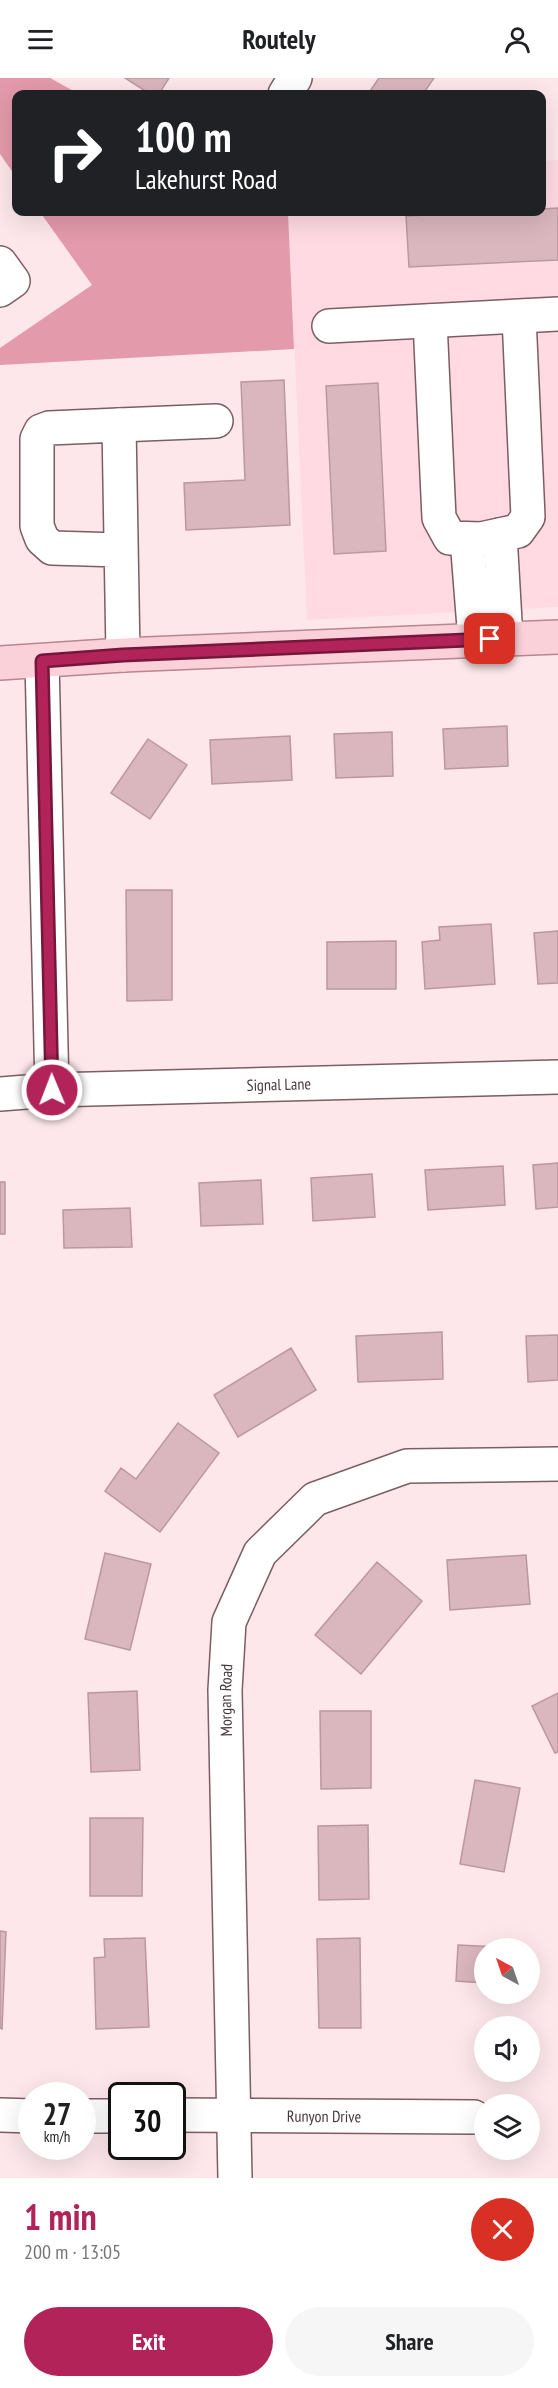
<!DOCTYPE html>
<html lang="en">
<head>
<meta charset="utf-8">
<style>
	:root { --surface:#fff; --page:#f6f6f6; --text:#202124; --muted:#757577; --accent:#b22459 }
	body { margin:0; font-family:"PT Sans Narrow",sans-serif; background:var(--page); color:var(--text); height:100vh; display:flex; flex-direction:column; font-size:22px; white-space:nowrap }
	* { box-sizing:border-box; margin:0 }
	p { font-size:20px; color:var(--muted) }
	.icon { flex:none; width:33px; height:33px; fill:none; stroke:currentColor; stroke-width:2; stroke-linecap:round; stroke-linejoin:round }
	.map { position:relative; height:2100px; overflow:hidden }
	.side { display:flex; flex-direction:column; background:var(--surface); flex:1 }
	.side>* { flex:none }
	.top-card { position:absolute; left:12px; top:12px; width:534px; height:126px; border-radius:12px; box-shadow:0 6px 24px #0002; background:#202124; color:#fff; overflow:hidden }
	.needle { width:39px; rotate:320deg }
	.controls { position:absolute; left:474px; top:1860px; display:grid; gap:12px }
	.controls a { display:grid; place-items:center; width:66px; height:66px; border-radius:50%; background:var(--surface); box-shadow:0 6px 24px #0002; font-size:30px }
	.speed { position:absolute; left:18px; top:2004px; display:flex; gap:12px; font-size:30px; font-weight:700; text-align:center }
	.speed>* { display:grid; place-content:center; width:78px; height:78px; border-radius:50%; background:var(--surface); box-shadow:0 6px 24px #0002; line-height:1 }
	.speed small { font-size:15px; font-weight:400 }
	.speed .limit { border:3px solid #111; border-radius:9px; background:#fff; color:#111 }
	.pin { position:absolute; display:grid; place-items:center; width:51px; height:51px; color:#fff; margin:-26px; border-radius:12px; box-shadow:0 3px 9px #0006 }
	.me { position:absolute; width:66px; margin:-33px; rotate:359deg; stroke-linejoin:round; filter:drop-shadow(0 0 4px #0008) }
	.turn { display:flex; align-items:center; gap:21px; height:126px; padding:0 24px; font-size:27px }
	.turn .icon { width:78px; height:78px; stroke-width:2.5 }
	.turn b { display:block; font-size:42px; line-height:51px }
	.round { display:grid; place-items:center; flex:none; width:63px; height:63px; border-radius:32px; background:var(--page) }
	.summary { display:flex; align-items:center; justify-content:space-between; height:102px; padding:0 24px }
	h1 { font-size:36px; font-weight:600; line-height:45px; color:var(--accent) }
	.cta { display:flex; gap:12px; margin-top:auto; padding:12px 24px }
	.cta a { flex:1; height:69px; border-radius:36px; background:var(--accent); color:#fff; font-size:24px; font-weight:600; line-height:69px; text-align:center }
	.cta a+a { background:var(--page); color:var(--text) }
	header { display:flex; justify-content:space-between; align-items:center; height:78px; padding:0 24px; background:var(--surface); font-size:27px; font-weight:600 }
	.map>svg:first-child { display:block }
	.built { fill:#ffdae2 }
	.forest { fill:#e39aab }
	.building { fill:#dab6be; stroke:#bb98a0; stroke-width:1.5 }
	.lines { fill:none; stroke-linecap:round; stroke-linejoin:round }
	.minor-casing { stroke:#7c5d64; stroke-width:36 }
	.major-casing { stroke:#b88691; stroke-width:36 }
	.minor { stroke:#fff; stroke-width:33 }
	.major { stroke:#fad0d9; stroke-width:33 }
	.route-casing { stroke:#74173a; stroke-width:15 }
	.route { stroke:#b22459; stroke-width:10 }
	.labels { text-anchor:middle; stroke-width:4.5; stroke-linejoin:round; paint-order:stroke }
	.street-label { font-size:16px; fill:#46373a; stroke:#fde7eb }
</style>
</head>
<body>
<header><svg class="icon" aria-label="menu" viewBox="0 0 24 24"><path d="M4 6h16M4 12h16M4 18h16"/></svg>Routely<svg class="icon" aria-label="person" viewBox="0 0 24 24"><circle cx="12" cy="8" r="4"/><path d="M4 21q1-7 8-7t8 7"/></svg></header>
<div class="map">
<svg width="558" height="2100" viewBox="0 0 558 2100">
	<rect width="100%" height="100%" fill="#fde7eb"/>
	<path class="built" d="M558,82V529L307,542L288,134H542V83Z"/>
	<path class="forest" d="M0,0H50L79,16H16V99L0,76Z
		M40,134H288L294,271L0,287V270L92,207Z"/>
	<path class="building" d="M125,0H169L159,16H150Z
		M379,0H434L423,16H368Z
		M558,130V182L409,189L406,138L484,134H542V131Z
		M284,302L290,447L186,452L184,405L245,402L241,304Z
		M378,305L386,473L334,476L326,308Z
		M507,648L508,688L445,691L443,651Z
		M392,654L393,698L336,700L334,656Z
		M290,658L292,702L212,706L210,662Z
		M148,661L187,687L150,741L111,715Z
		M126,812H172V922L127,923Z
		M491,846L495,906L425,911L422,864L440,862L439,849Z
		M558,853V905L538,906L534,855Z
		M396,863V911H327V864Z
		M558,1085V1129L536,1131L533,1087Z
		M503,1088L505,1127L428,1132L425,1092Z
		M372,1096L375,1139L313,1143L311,1100Z
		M261,1102L263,1146L201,1148L199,1105Z
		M0,1104H5V1156H0Z
		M130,1130L132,1169L64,1170L63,1132Z
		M442,1254L443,1301L358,1304L356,1258Z
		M558,1257V1302L528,1304L526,1258Z
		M291,1270L316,1312L238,1359L214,1317Z
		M178,1345L219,1375L160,1454L105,1413L121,1390L136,1401Z
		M105,1475L151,1486L130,1572L85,1561Z
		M526,1477L530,1526L450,1532L447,1482Z
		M377,1484L422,1523L361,1596L315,1557Z
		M137,1613L140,1692L91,1694L88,1615Z
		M558,1615V1674L555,1675L532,1628Z
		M320,1633H371V1710L321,1711Z
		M475,1702L520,1710L504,1794L460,1786Z
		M90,1740H143L142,1818H90Z
		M368,1747L369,1821L319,1822L318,1748Z
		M0,1853L6,1854L2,1951L0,1950Z
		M145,1860L149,1949L96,1951L94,1880L105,1879L104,1861Z
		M360,1860L361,1950H319L317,1861Z
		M458,1867L520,1870H484V1905L456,1903Z"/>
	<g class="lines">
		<g class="minor-casing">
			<g id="minor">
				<path d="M285,16L295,0"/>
				<path d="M0,185L13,203L0,212"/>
				<path d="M430,243L439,440L450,460L481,461L518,453L528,439L519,239"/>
				<path d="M329,248L558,236"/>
				<path d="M119,347L216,343"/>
				<path d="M500,457L506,561"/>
				<path d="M467,461L475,562"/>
				<path d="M120,472L52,470L42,461L37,448V361L41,353L49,350L119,347L123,577"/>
				<path d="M42,583L52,1012"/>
				<path id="s1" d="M0,1016L52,1012L558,999"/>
				<path d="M0,2037L32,2038"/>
				<path id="s2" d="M172,2037L474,2039"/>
				<path d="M82,2038H122"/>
				<path id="s3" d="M235,2100L225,1612L229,1544L260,1475L315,1421L407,1388L558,1386"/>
			</g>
		</g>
		<g class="major-casing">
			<path id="major" d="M0,585L123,577L558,559"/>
		</g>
		<use href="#minor" class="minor"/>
		<use href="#major" class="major"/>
	</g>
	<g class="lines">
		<g class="route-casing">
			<path id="route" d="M52,1012L42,583L123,577L490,561"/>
		</g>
		<use href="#route" class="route"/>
	</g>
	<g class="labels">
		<g class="street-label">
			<text dy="6" stroke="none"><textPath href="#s1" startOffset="279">Signal Lane</textPath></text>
			<text dy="6" stroke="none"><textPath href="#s3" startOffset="478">Morgan Road</textPath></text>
			<text dy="6" stroke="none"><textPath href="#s2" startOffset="152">Runyon Drive</textPath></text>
		</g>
	</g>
</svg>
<div class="controls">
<a><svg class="needle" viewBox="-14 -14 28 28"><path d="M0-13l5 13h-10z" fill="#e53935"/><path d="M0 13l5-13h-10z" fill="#757577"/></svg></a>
<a><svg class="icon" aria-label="sound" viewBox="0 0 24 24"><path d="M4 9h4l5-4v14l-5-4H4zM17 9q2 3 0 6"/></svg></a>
<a><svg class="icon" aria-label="layers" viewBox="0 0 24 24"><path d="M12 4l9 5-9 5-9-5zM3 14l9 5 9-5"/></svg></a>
</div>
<div class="speed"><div>27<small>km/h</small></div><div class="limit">30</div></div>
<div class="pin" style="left:490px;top:561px;background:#d93025"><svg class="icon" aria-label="arrive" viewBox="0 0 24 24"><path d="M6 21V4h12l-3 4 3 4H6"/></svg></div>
<svg class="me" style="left:52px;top:1012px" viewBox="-20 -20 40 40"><circle r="17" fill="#b22459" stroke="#fff" stroke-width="3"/><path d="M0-11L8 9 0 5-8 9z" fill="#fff"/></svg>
<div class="top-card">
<div class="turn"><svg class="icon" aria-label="right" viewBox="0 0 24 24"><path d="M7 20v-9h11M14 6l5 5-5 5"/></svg><div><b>100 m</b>Lakehurst Road</div></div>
</div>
</div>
<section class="side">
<div class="summary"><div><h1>1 min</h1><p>200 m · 13:05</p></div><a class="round" style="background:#d93025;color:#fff"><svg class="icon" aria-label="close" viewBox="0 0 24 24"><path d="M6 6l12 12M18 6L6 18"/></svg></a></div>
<div class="cta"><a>Exit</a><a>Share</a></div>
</section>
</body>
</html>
